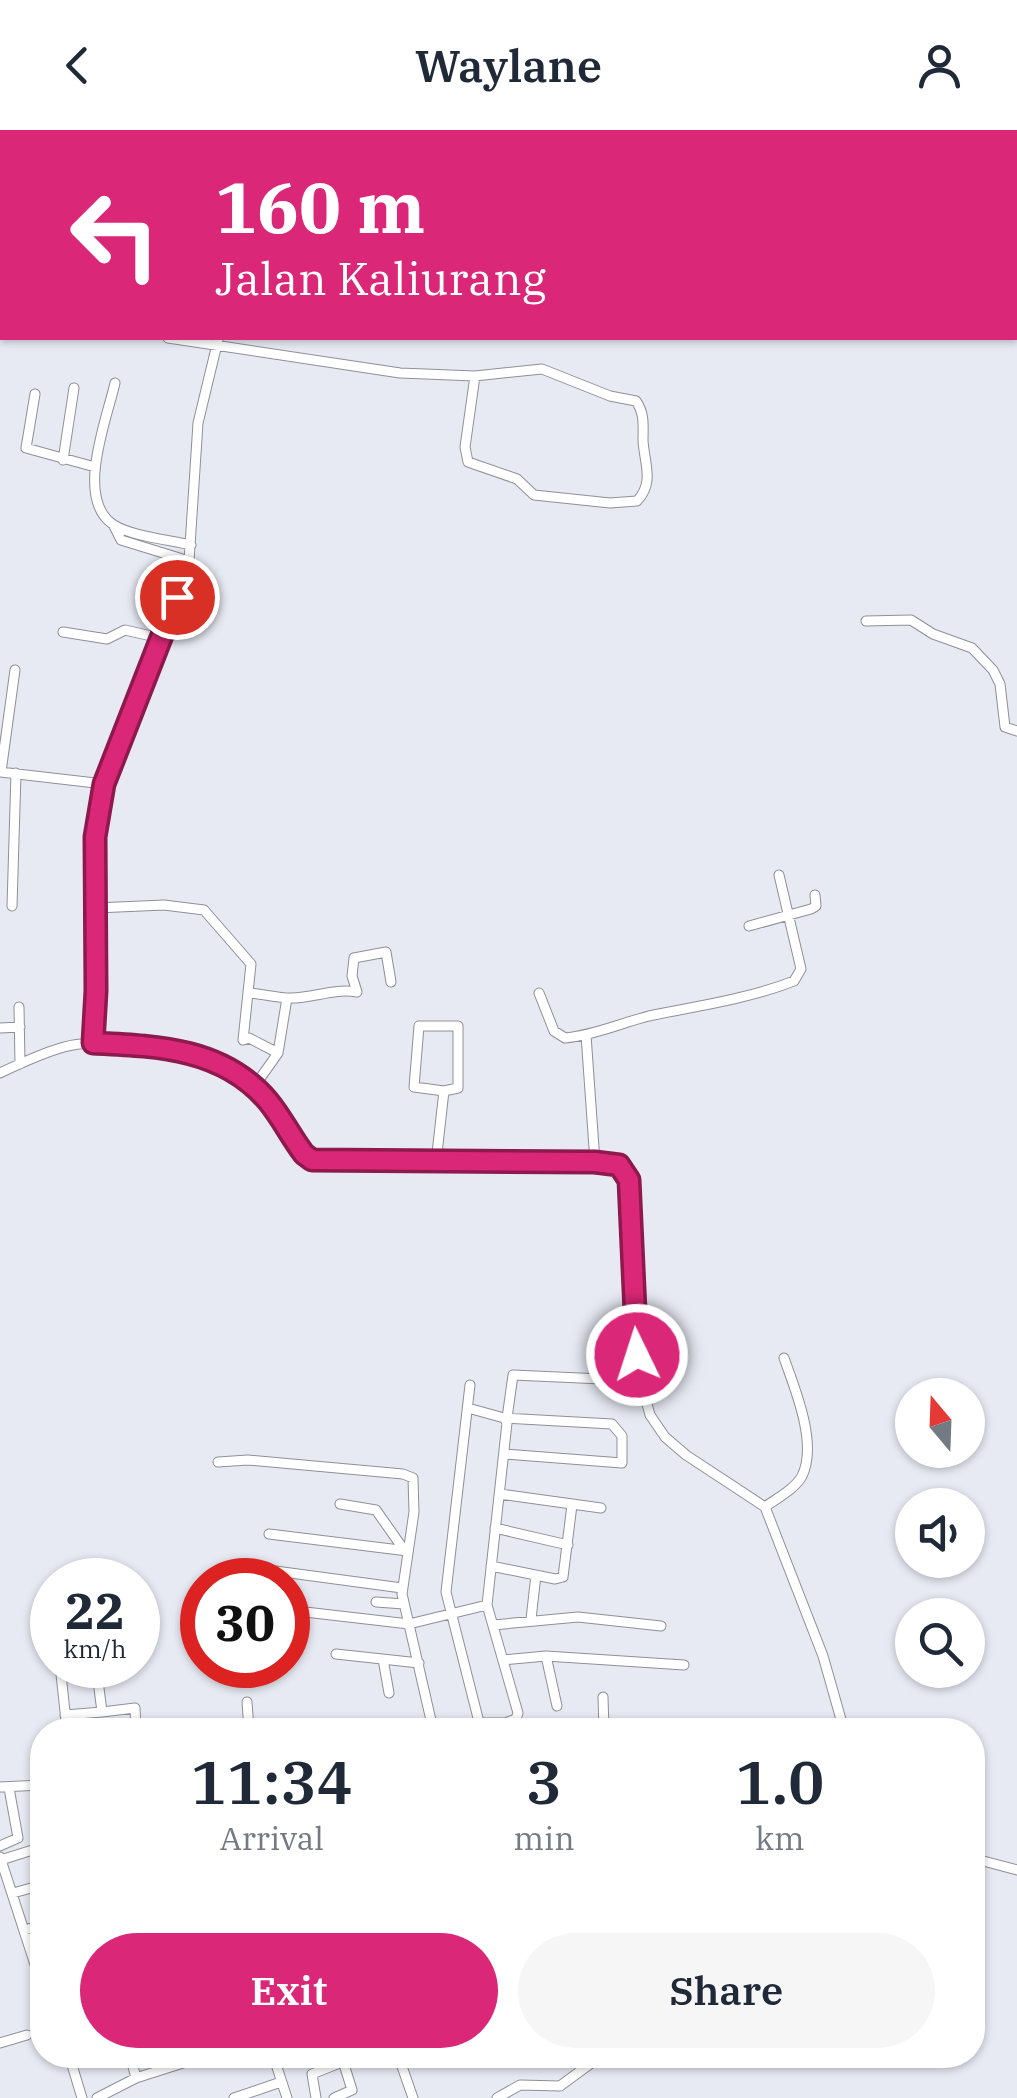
<!DOCTYPE html>
<html lang="en">
<head>
<meta charset="utf-8">
<style>
	:root { --surface:#fff; --page:#f6f6f7; --text:#1f2937; --muted:#747a83; --accent:#db2777 }
	body { margin:0; font-family:"IBM Plex Serif",serif; background:var(--page); color:var(--text); height:100vh; display:flex; flex-direction:column; font-size:38px; white-space:nowrap }
	* { box-sizing:border-box; margin:0 }
	p { font-size:32px; color:var(--muted) }
	.icon { flex:none; width:55px; height:55px; fill:none; stroke:currentColor; stroke-width:2; stroke-linecap:round; stroke-linejoin:round }
	.map { position:relative; flex:1; overflow:hidden }
	.sheet { position:absolute; left:30px; top:1588px; width:955px; height:350px; display:flex; flex-direction:column; background:var(--surface); border-radius:40px; box-shadow:0 2px 8px #0004 }
	.sheet>* { flex:none }
	.guide { position:absolute; left:0px; top:0px; width:1018px; height:210px; box-shadow:0 2px 8px #0004; background:#db2777; color:#fff; overflow:hidden }
	.needle { width:65px; rotate:341deg }
	.controls { position:absolute; left:895px; top:1248px; display:grid; gap:20px }
	.controls a { display:grid; place-items:center; width:90px; height:90px; border-radius:50%; background:var(--surface); box-shadow:0 2px 8px #0004; font-size:50px }
	.speed { position:absolute; left:30px; top:1428px; display:flex; gap:20px; font-size:50px; font-weight:700; text-align:center }
	.speed>* { display:grid; place-content:center; width:130px; height:130px; border-radius:50%; background:var(--surface); box-shadow:0 2px 8px #0004; line-height:1 }
	.speed small { font-size:25px; font-weight:400 }
	.speed .limit { border:15px solid #d22; background:#fff; color:#111 }
	.pin { position:absolute; display:grid; place-items:center; width:85px; height:85px; color:#fff; margin:-42px; border:5px solid #fff; border-radius:50%; box-shadow:0 2px 10px #0007 }
	.me { position:absolute; width:110px; margin:-55px; rotate:356deg; stroke-linejoin:round; filter:drop-shadow(0 0 8px #0008) }
	.turn { display:flex; align-items:center; gap:35px; height:210px; padding:0 50px; font-size:45px }
	.turn .icon { width:130px; height:130px; stroke-width:2.5 }
	.turn b { display:block; font-size:70px; line-height:85px }
	.eta { display:flex; justify-content:space-evenly; align-items:center; height:170px; text-align:center }
	.eta b { font-size:60px; font-weight:600; line-height:70px }
	.button { display:flex; gap:20px; margin-top:auto; padding:20px 50px }
	.button a { flex:1; height:115px; border-radius:60px; background:var(--accent); color:#fff; font-size:40px; font-weight:600; line-height:115px; text-align:center }
	.button a+a { background:var(--page); color:var(--text) }
	header { display:flex; justify-content:space-between; align-items:center; height:130px; padding:0 50px; background:var(--surface); font-size:45px; font-weight:600 }
	.map>svg:first-child { display:block }
	.lines { fill:none; stroke-linecap:round; stroke-linejoin:round }
	.minor-casing { stroke:#8e9098; stroke-width:11 }
	.minor { stroke:#fff; stroke-width:9 }
	.route-casing { stroke:#8e194d; stroke-width:25 }
	.route { stroke:#db2777; stroke-width:18 }
</style>
</head>
<body>
<header><svg class="icon" aria-label="back" viewBox="0 0 24 24"><path d="M15 5l-7 7 7 7"/></svg>Waylane<svg class="icon" aria-label="person" viewBox="0 0 24 24"><circle cx="12" cy="8" r="4"/><path d="M4 21q1-7 8-7t8 7"/></svg></header>
<div class="map">
<svg width="1017" height="1968" viewBox="0 0 1017 1968">
	<rect width="100%" height="100%" fill="#e7eaf3"/>
	<g class="lines">
		<g class="minor-casing">
			<path id="minor" d="M96,0L102,2
				M204,0V2
				M278,0V2
				M503,0V2
				M663,0L668,2
				M688,0L689,2
				M752,0V2
				M759,0L760,2
				M168,208L400,243L475,246L542,239L610,266L636,271C645,284 643,296 643,310C644,333 655,352 637,371L610,373L534,365L517,349L468,332L465,317L475,246
				M115,253C107,289 74,370 114,395C131,406 170,410 191,415
				M35,264L26,318L95,337
				M63,330L74,258
				M114,396L121,410L189,431
				M866,491L911,490L933,504L972,518L993,540L1000,554L1005,597L1017,601
				M63,502L107,509L125,500L160,508
				M0,642L104,654
				M1,642L15,540
				M12,776L16,643
				M96,778L164,775L204,780L251,834L243,910L249,908L278,923
				M749,796L811,779L816,776L815,765
				M249,863C263,864 277,868 291,868C314,868 334,858 357,862L352,846L354,828L386,822L391,852
				M539,863L554,901L565,908C595,905 621,893 649,886C697,876 748,869 794,851L801,839L779,745
				M19,877L20,934
				M0,898L20,897
				M586,905L595,1032
				M93,913L96,861L95,707L104,654L189,431L198,293L218,210
				M0,943C21,933 42,923 64,917C82,912 100,913 118,914C173,916 228,925 266,969C282,987 291,1018 312,1030L595,1032L622,1037L629,1050L634,1193L642,1256L650,1285L665,1307L686,1325L765,1377L823,1526L844,1600
				M254,957L278,923L287,868
				M436,1032L444,961L458,958V896H419L414,957L444,961
				M470,1255L446,1462L481,1600
				M468,1278L504,1288L507,1293L487,1475L518,1583L516,1589L505,1593H479
				M504,1288L612,1294L622,1306V1333L504,1324
				M507,1288L513,1245L602,1249
				M218,1332L248,1330L403,1344L413,1348L414,1382L402,1464L433,1599
				M500,1364L601,1378
				M340,1374L376,1380L404,1420
				M765,1377C777,1368 795,1359 802,1346C818,1314 795,1259 784,1228
				M495,1398L568,1415
				M269,1404L408,1421
				M491,1436L555,1449L563,1447L572,1375
				M268,1440L402,1458
				M376,1472L404,1474
				M288,1480L409,1494L487,1475
				M531,1489L536,1445
				M493,1495L578,1487L661,1496
				M336,1524L419,1533
				M546,1526L557,1576
				M383,1529L389,1563
				M503,1530L546,1526L684,1535
				M60,1535L67,1600
				M603,1567L604,1600
				M247,1572L249,1600
				M102,1582L135,1578L136,1600
				M65,1585L102,1582L96,1535
				M0,1657L42,1655
				M0,1716L18,1708L9,1658
				M0,1727L42,1856
				M972,1728L1017,1740
				M1,1730L42,1717
				M13,1763L42,1755
				M25,1800L42,1795
				M0,1913L27,1905
				M69,1925L82,1968
				M130,1925L136,1948
				M273,1925L287,1968
				M398,1925L413,1968
				M546,1925L548,1932
				M97,1968L136,1948L208,1925
				M234,1968L281,1952
				M316,1968L312,1944L360,1925
				M334,1968L352,1960L343,1931
				M497,1968L520,1955L560,1956L594,1931L613,1925"/>
		</g>
		<use href="#minor" class="minor"/>
	</g>
	<g class="lines">
		<g class="route-casing">
			<path id="route" d="M177,467L104,654L95,707L96,861L93,913C157,916 223,918 268,971C282,988 291,1007 304,1024L312,1030L595,1032L619,1035L629,1050L637,1225"/>
		</g>
		<use href="#route" class="route"/>
	</g>
</svg>
<div class="controls">
<a><svg class="needle" viewBox="-14 -14 28 28"><path d="M0-13l5 13h-10z" fill="#e53935"/><path d="M0 13l5-13h-10z" fill="#747a83"/></svg></a>
<a><svg class="icon" aria-label="sound" viewBox="0 0 24 24"><path d="M4 9h4l5-4v14l-5-4H4zM17 9q2 3 0 6"/></svg></a>
<a><svg class="icon" aria-label="search" viewBox="0 0 24 24"><circle cx="10" cy="10" r="6"/><path d="M15 15l6 6"/></svg></a>
</div>
<div class="speed"><div>22<small>km/h</small></div><div class="limit">30</div></div>
<div class="pin" style="left:177px;top:467px;background:#d93025"><svg class="icon" aria-label="arrive" viewBox="0 0 24 24"><path d="M6 21V4h12l-3 4 3 4H6"/></svg></div>
<svg class="me" style="left:637px;top:1225px" viewBox="-20 -20 40 40"><circle r="17" fill="#db2777" stroke="#fff" stroke-width="3"/><path d="M0-11L8 9 0 5-8 9z" fill="#fff"/></svg>
<div class="guide">
<div class="turn"><svg class="icon" aria-label="left" viewBox="0 0 24 24"><path d="M17 20v-9H6M10 6l-5 5 5 5"/></svg><div><b>160 m</b>Jalan Kaliurang</div></div>
</div>
<section class="sheet">
<div class="eta">
<div><b>11:34</b><p>Arrival</p></div>
<div><b>3</b><p>min</p></div>
<div><b>1.0</b><p>km</p></div>
</div>
<div class="button"><a>Exit</a><a>Share</a></div>
</section>
</div>
</body>
</html>
